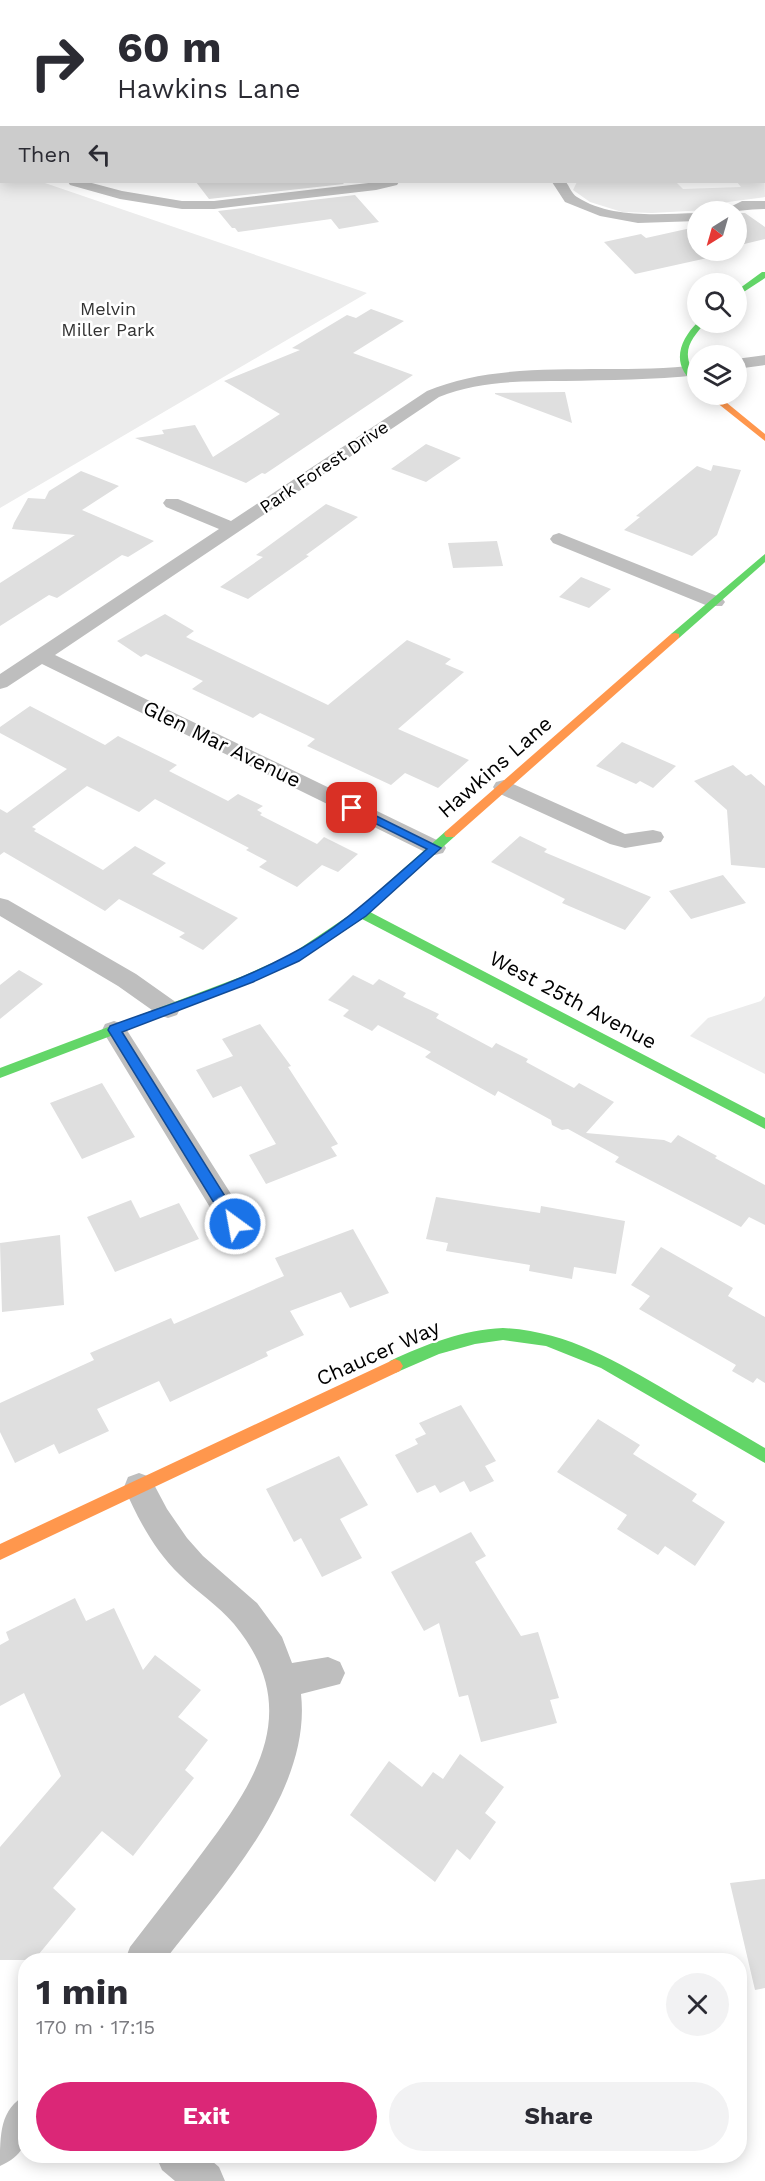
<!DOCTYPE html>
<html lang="en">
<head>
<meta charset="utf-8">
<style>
	:root { --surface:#fff; --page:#f2f2f3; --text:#2b2b33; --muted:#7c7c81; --accent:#db2777 }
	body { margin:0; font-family:"Work Sans",sans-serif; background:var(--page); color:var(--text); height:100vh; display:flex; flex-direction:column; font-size:22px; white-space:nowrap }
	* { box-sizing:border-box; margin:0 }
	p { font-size:20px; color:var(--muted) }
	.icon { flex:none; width:33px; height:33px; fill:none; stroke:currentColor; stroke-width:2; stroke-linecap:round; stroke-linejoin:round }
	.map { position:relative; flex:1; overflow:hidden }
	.drawer { position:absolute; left:18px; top:1953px; width:729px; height:210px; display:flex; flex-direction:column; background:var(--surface); border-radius:24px; box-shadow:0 3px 15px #0003 }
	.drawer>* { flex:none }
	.hud { position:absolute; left:0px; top:0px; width:765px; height:183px; box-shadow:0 3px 15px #0003; background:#fff; color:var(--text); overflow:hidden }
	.needle { width:39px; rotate:217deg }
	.buttons { position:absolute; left:687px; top:201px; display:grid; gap:12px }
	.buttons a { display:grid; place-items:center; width:60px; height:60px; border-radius:50%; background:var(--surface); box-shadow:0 3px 15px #0003; font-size:30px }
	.pin { position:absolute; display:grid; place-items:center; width:51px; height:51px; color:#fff; margin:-26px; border-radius:12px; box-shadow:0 3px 9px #0006 }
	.me { position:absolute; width:66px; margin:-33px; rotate:328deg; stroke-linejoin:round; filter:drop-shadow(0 0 4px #0008) }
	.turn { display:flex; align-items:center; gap:21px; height:126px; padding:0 18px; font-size:27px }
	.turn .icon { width:78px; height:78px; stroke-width:2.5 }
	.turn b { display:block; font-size:42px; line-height:51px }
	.then { display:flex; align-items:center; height:57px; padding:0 18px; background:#0003; gap:12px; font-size:22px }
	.round { display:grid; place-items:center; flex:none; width:63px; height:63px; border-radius:32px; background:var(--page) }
	.headline { display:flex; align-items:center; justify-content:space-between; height:102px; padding:0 18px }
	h1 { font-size:36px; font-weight:700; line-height:45px }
	.action { display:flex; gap:12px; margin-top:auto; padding:12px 18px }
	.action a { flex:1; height:69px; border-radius:36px; background:var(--accent); color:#fff; font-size:24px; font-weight:700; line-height:69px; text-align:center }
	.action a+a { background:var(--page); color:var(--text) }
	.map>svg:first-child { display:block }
	.green { fill:#ececec }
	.building { fill:#dfdfdf }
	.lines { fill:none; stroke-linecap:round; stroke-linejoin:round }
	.street { fill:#bebebe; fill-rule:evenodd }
	.fast { fill:#63d668; fill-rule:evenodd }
	.slow { fill:#ff974d; fill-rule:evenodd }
	.jam { fill:#b3261e; fill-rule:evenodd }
	.route { fill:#1a73e8; stroke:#114b97; stroke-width:1.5 }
	.labels { text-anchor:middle; stroke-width:5; stroke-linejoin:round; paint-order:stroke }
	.far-park-label { font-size:18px; fill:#333; stroke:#fff }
	.far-street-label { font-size:18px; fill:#000; stroke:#fff }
	.street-label { font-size:21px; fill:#000; stroke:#fff }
</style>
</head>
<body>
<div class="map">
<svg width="765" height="2181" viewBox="0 0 765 2181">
	<rect width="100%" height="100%" fill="#fff"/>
	<path class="green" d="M764,153L765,197L728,202L706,210L652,213L622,212L590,202L573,190L577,182H676L683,189L741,187L737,182H764Z
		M0,167L2,182H42L367,293L0,508Z
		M765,996V1074L690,1036L708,1018L761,1001Z"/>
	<path class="building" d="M196,182H342L344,184L209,199Z
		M355,195L379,222L339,229L331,219L238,232L235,228H232L218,211Z
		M736,213H745L765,227V239L736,246Z
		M691,228L698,233V250L724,251L717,253L721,255L635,274L604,242L641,234L646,238Z
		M371,309L404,321L353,353L413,375L265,474L262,473L246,483L135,438L164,434L162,430L195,425L213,457L280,414L224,381L300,350L292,348L347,315L356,318Z
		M565,392L572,423L495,394V393Z
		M426,444L461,458L426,482L391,469Z
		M713,465L741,470L717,535L692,556L624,530L640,517L636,516L697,466L711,471Z
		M81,471L119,486L82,510L154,541L128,557L122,555L57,598L49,595L0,626V583L75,535L12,529L14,523L28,498L45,499L49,491Z
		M326,504L358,517L306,555L309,556L248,599L220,587L263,557L256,555Z
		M497,541L503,566L453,568L448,543Z
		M581,577L611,589L589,608L559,597Z
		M165,614L194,631L186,637L328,705L407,640L451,659L445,664L464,672L398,729L469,760L438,788L405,773L391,785L307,746L315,739L260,713L253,718L192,689L203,681L146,654L141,657L117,641Z
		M30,706L105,745L118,736L177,765L169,771L228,801L238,794L263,806L257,810L262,813L260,815L317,844L324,837L358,854L338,872L322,865L297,887L259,867L267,861L246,850L249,848L155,799L139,812L87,786L32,827L36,829L34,831L103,870L135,846L166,863L152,874L238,918L203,950L179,937L185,933L119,899L105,911L4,852L0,855V809L7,813L67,769L0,733V727Z
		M622,742L676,766L653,788L640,781L636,784L596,766Z
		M733,765L746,776L751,774L765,786V868L731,865L727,810L694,781Z
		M520,836L547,849L544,852L651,897L625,930L562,903L565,899L491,862Z
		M723,875L746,903L691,919L669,891Z
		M19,970L43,984L0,1019V985Z
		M353,975L373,985L379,979L406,993L403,997L439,1014L436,1018L492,1048L496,1043L528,1059L526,1062L574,1088L579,1083L614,1102L586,1133L664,1140L671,1143L678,1135L717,1156L715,1158L765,1185V1225L749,1217L741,1227L615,1162L619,1157L568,1129L562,1130L552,1125L551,1120L498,1091L495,1096L425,1057L431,1052L378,1025L372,1031L343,1016L349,1010L328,1000Z
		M260,1024L291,1066L288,1067L338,1144L331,1147L337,1156L266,1184L249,1155L276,1144L241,1086L213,1098L196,1070L233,1056L222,1039Z
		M102,1083L135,1137L82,1159L50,1103Z
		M436,1197L540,1213L541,1206L625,1221L616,1274L574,1267L572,1279L529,1271L530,1265L446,1251L448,1243L426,1239Z
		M131,1200L140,1218L179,1203L199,1239L115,1272L87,1217Z
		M353,1229L389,1293L350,1308L341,1292L290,1311L304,1335L266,1352L268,1356L170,1402L159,1381L97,1409L109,1431L59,1454L54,1444L15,1463L0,1432V1403L94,1360L90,1353L171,1318L174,1324L284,1276L275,1258Z
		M60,1235L64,1305L2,1312L0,1243Z
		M661,1247L733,1288L728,1296L765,1317V1383L757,1378L753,1383L732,1371L736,1365L639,1309L650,1296L631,1285Z
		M461,1405L496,1461L485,1466L494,1481L470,1492L464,1481L440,1493L435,1485L417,1493L395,1455L418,1444L415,1439L426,1434L419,1423Z
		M598,1419L640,1445L633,1454L697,1494L692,1501L725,1522L695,1566L665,1546L658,1555L617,1529L627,1515L557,1472Z
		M339,1456L368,1505L340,1519L362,1558L322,1577L301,1538L294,1542L266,1489Z
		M471,1532L486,1556L475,1562L521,1636L538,1632L559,1698L550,1700L557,1723L481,1742L468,1695L459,1697L439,1623L424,1631L391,1572Z
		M75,1598L86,1621L114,1608L143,1670L155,1655L201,1690L178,1717L208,1740L185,1770L194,1778L133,1856L102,1831L53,1888L76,1909L34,1960H0V1847L61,1776L24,1693L0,1706V1645L9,1640L6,1632Z
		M460,1754L504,1787L485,1813L496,1822L470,1860L457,1849L435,1882L350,1815L389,1761L422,1787L433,1772L443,1779Z
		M765,1879V1988L755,1990L730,1883Z"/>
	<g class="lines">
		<path class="street" d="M0,0H8V2H2V5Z
			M271,0H286L287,2H272Z
			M726,0H738L725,2Z
			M765,97V106H764V98Z
			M764,141H765V149H764Z
			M0,151H2V160H0Z
			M68,182H88L122,191L182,201H214L377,182H399L397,185L376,190L214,209H182L120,199L70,185Z
			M552,182H566C569,186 572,194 577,197C611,219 659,214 698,213V221L638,223L600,216L565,202Z
			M742,201H765V209C748,209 737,212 720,212Z
			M765,355V365L736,369V359Z
			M698,365V375C653,380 609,380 565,381C521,381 479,381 439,397L55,655L443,843L446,848L443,853L435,855L427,853L42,664L7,687L0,689V674L219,529L166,507L163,503L166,499H178L231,521L427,391C508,357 610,376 698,365Z
			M559,533L722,598L725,602L722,606H708L553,543L550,539L553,535Z
			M504,780L625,834L653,830L661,832L664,837L661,842L625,848L610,844L496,792L493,787L496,782Z
			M0,898L8,900L136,974L177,1003L180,1009L177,1015L168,1018L159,1015L118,986L0,916Z
			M114,1021L123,1024L245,1216L249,1224L245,1232L235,1235L225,1232L102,1030L105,1024Z
			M139,1473L150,1477L167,1509L187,1538L203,1556L257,1603L282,1637L292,1663L328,1657L340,1662L345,1673L340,1684L301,1694C312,1792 221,1888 165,1960H125L130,1947C155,1914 181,1882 205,1849C260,1776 302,1706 234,1624C218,1605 197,1592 180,1575C154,1550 138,1519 124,1487L128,1477Z
			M26,2095C26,2127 35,2151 0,2166C0,2134 0,2109 26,2095Z
			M156,2156H206L219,2167L225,2181H175L162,2170Z"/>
		<path class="fast" d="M762,272H765V278L736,297V291Z
			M698,322H706C694,336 682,348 691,367C695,374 698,377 698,385C670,368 678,341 698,322Z
			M765,554V562L679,638H671V634Z
			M450,830L454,831L456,834L454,837L370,912L765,1118V1129L362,919L298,961L253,982L0,1078V1068L243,976L290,955L357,910L446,831Z
			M503,1328C566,1331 616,1361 669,1392C701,1411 733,1429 765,1448V1463L601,1368L546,1346L503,1340L475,1344L439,1354L395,1373L390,1371L387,1366L390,1361C426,1344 463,1330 503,1328Z"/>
		<path class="slow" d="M706,394H716L765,434V441Z
			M675,633L679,634V638L454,837H446L444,834L446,831L671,634Z
			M395,1359L400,1361L403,1366L400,1371L0,1560V1544Z"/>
		<path class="jam" d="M2,55V60H0V56Z"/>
	</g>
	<path class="route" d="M352,804L441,848L366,916L299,961L253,982L122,1032L240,1220L242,1224L240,1229H230L108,1030L110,1026C169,1004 233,985 289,955C340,929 383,887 427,849L348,810L346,808Z"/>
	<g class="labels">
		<g class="far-park-label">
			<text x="108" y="315">Melvin<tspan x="108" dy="21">Miller Park</tspan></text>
		</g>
		<g class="far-street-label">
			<text transform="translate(324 467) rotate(-34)" y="6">Park Forest Drive</text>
		</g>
		<g class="street-label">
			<text transform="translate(222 744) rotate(26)" y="7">Glen Mar Avenue</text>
			<text transform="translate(495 767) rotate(-41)" y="7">Hawkins Lane</text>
			<text transform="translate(573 1000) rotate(28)" y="7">West 25th Avenue</text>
			<text transform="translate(378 1353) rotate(-24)" y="7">Chaucer Way</text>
		</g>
	</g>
</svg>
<div class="buttons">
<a><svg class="needle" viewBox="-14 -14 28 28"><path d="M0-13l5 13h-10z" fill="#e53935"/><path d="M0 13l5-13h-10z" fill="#7c7c81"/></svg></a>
<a><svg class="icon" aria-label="search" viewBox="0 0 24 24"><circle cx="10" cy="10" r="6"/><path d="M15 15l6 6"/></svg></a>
<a><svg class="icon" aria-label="layers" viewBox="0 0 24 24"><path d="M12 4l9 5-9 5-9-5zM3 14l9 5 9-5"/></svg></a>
</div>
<div class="pin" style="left:352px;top:808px;background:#d93025"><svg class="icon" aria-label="arrive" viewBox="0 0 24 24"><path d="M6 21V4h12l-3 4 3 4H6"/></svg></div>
<svg class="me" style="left:235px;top:1224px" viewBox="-20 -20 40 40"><circle r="17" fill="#1a73e8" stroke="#fff" stroke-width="3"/><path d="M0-11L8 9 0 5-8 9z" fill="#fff"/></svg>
<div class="hud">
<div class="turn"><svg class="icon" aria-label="right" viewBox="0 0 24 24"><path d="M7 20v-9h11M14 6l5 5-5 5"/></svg><div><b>60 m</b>Hawkins Lane</div></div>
<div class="then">Then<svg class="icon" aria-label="left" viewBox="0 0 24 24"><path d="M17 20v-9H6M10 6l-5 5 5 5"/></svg></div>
</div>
<section class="drawer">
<div class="headline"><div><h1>1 min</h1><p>170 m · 17:15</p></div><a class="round"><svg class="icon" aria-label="close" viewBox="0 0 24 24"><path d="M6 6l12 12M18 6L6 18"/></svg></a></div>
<div class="action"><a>Exit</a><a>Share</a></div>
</section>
</div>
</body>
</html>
